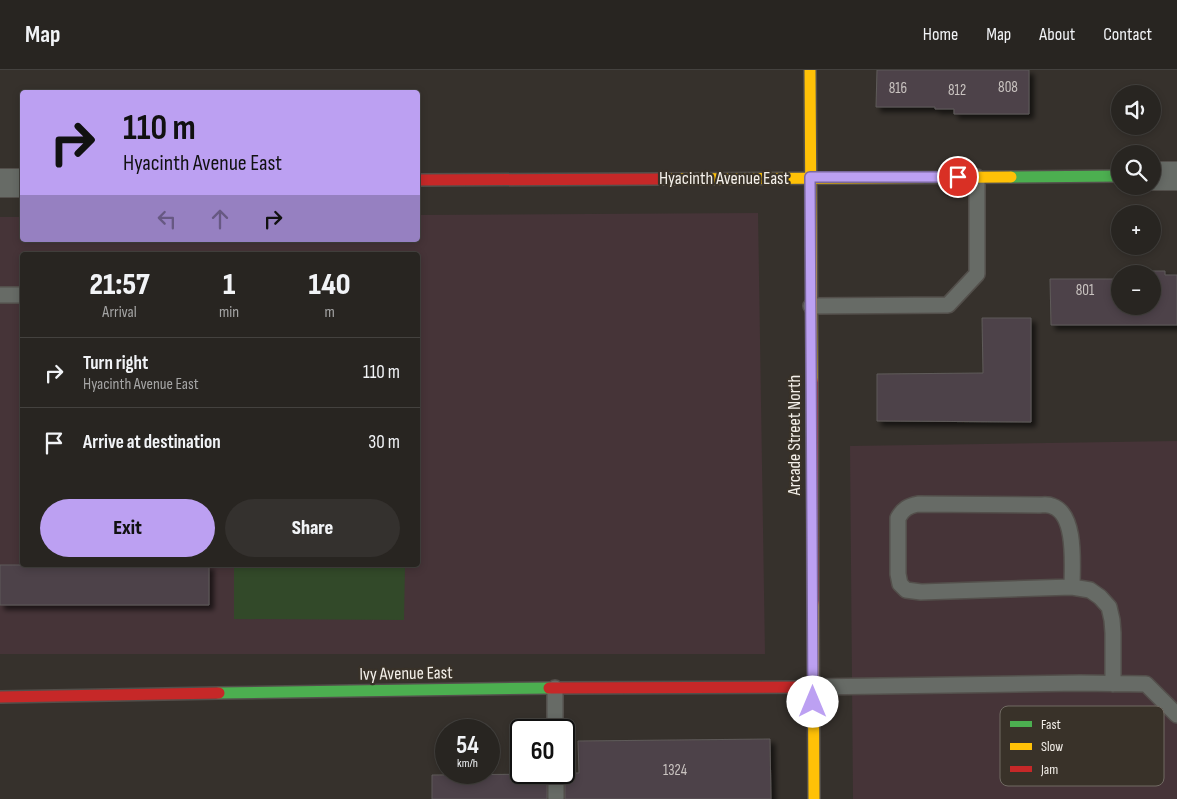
<!DOCTYPE html>
<html lang="en">
<head>
<meta charset="utf-8">
<style>
	:root { --surface:#282521; --page:#34312e; --text:#f1f3f6; --muted:#a5a5a5; --line:#44423f; --accent:#bca0f2 }
	body { margin:0; font-family:"Sofia Sans Condensed",sans-serif; background:var(--page); color:var(--text); height:100vh; display:flex; flex-direction:column; font-size:19px; white-space:nowrap }
	* { box-sizing:border-box; margin:0 }
	p { font-size:16px; color:var(--muted) }
	.icon { flex:none; width:28px; height:28px; fill:none; stroke:currentColor; stroke-width:2; stroke-linecap:round; stroke-linejoin:round }
	.map { position:relative; flex:1; overflow:hidden }
	.side { position:absolute; left:20px; top:182px; width:400px; height:315px; display:flex; flex-direction:column; background:var(--surface); border-radius:5px; box-shadow:0 2px 8px #0003,0 0 0 1px var(--line) }
	.side>* { flex:none }
	.hud { position:absolute; left:20px; top:20px; width:400px; height:152px; border-radius:5px; box-shadow:0 2px 8px #0003,0 0 0 1px var(--line); background:#bca0f2; color:#111; overflow:hidden }
	.controls { position:absolute; left:1111px; top:15px; display:grid; gap:10px }
	.controls a { display:grid; place-items:center; width:50px; height:50px; border-radius:50%; background:var(--surface); box-shadow:0 2px 8px #0003,0 0 0 1px var(--line); font-size:25px }
	.speed { position:absolute; left:435px; top:649px; display:flex; gap:10px; font-size:25px; font-weight:700; text-align:center }
	.speed>* { display:grid; place-content:center; width:65px; height:65px; border-radius:50%; background:var(--surface); box-shadow:0 2px 8px #0003,0 0 0 1px var(--line); line-height:1 }
	.speed small { font-size:12px; font-weight:400 }
	.speed .limit { border:2px solid #111; border-radius:8px; background:#fff; color:#111 }
	.pin { position:absolute; display:grid; place-items:center; width:42px; height:42px; color:#fff; margin:-21px; border:2px solid #fff; border-radius:50%; box-shadow:0 1px 5px #0007 }
	.me { position:absolute; width:55px; margin:-28px; rotate:0deg; stroke-linejoin:round; filter:drop-shadow(0 0 4px #0008) }
	.turn { display:flex; align-items:center; gap:18px; height:105px; padding:0 20px; font-size:22px }
	.turn .icon { width:65px; height:65px; stroke-width:2.5 }
	.turn b { display:block; font-size:35px; line-height:42px }
	.lanes { display:flex; align-items:center; height:48px; padding:0 20px; background:#0003; justify-content:center; gap:25px; direction:ltr }
	.lanes .off { opacity:.35 }
	.eta { display:flex; justify-content:space-evenly; align-items:center; height:85px; text-align:center }
	.eta b { font-size:30px; font-weight:800; line-height:35px }
	.primary-button { display:flex; gap:10px; margin-top:auto; padding:10px 20px }
	.primary-button a { flex:1; height:58px; border-radius:30px; background:var(--accent); color:#111; font-size:20px; font-weight:800; line-height:58px; text-align:center }
	.primary-button a+a { background:var(--page); color:var(--text) }
	ul { padding:0; list-style:none }
	li { display:flex; align-items:center; gap:15px; height:70px; padding:0 20px; border-top:1px solid var(--line) }
	li div { flex:1 }
	li b { display:block; font-size:19px }
	li em { font-style:normal }
	header { display:flex; align-items:center; gap:30px; box-sizing:border-box; height:70px; padding:0 25px; background:var(--surface); border-bottom:1px solid var(--line) }
	header strong { font-size:24px }
	nav { display:flex; gap:28px; margin-inline-start:auto; font-size:18px }
	.map>svg:first-child { display:block }
	.education { fill:#463438; fill-rule:evenodd }
	.green { fill:#324929 }
	.building { fill:#4d4348; stroke:#5f5b5a; filter:url(#shadow) }
	.lines { fill:none; stroke-linecap:round; stroke-linejoin:round }
	.lane-casing { stroke:#534f4b; stroke-width:18 }
	.street-casing { stroke:#534f4b; stroke-width:30 }
	.fast-casing { stroke:#534f4b; stroke-width:14 }
	.slow-casing { stroke:#534f4b; stroke-width:14 }
	.jam-casing { stroke:#534f4b; stroke-width:14 }
	.lane { stroke:#676b66; stroke-width:15 }
	.street { stroke:#676b66; stroke-width:28 }
	.fast { stroke:#4caf50; stroke-width:11 }
	.slow { stroke:#ffc107; stroke-width:11 }
	.jam { stroke:#c62828; stroke-width:11 }
	.route-casing { stroke:#7a689d; stroke-width:12 }
	.route { stroke:#bca0f2; stroke-width:9 }
	.labels { text-anchor:middle; stroke-width:4.5; stroke-linejoin:round; paint-order:stroke }
	.number-label { font-size:15px; fill:#cac4c1 }
	.street-label { font-size:18px; fill:#f3efe9; stroke:#393229 }
	.key { fill:#393229; stroke:#716b63; stroke-width:1 }
	.key-label { font-size:14px; fill:#f3efe9 }
</style>
</head>
<body>
<header>
<strong>Map</strong>
<nav><a>Home</a><a>Map</a><a>About</a><a>Contact</a></nav>
</header>
<div class="map">
<svg width="1177" height="729" viewBox="0 0 1177 729">
	<defs>
		<filter id="shadow"><feDropShadow dx="4.5" dy="4.5" stdDeviation="2.5" flood-color="#0009"/></filter>
	</defs>
	<rect width="100%" height="100%" fill="#36312c"/>
	<path class="education" d="M758,143L765,584H0V147H22V170H418V145ZM22,185H418V495H22Z
		M1177,371V729H853L850,376Z"/>
	<path class="green" d="M234,495H405L404,550L234,549Z"/>
	<path class="building" d="M877,0H1029V44H954V39H935V37H876Z
		M1139,201H1165V205H1177V255H1051L1050,209H1120V236H1152V204H1139Z
		M982,248H1031V352L877,351V304L983,303Z
		M0,495H209V535H0Z
		M770,669L771,729H565V703H579L578,671Z
		M547,704V729H432V705Z"/>
	<g class="lines">
		<g class="lane-casing">
			<path id="lane" d="M0,225H22
				M811,236L948,235L977,204V107
				M1072,517C1072,496 1077,444 1052,436C1048,434 1043,435 1040,435L918,434C908,436 903,439 898,448V504L900,514L906,520L921,522L1072,517L1090,520L1100,527L1109,537L1112,550L1113,563V614
				M813,617L1080,613L1146,614L1177,645
				M555,618V660
				M556,702V729"/>
		</g>
		<g class="street-casing">
			<path id="street" d="M1152,106H1177
				M0,113H22"/>
		</g>
		<g class="fast-casing">
			<path id="fast" d="M1011,107L1120,106
				M219,623L549,618"/>
		</g>
		<g class="slow-casing">
			<path id="slow" d="M810,0L812,310
				M662,109L1011,107
				M813,533L814,729"/>
		</g>
		<g class="jam-casing">
			<path id="jam" d="M418,110L662,109
				M812,310L813,533
				M549,618L813,617
				M0,627L219,623"/>
		</g>
		<use href="#lane" class="lane"/>
		<use href="#street" class="street"/>
		<use href="#fast" class="fast"/>
		<use href="#slow" class="slow"/>
		<use href="#jam" class="jam"/>
	</g>
	<g class="lines">
		<g class="route-casing">
			<path id="route" d="M813,632L810,107H958"/>
		</g>
		<use href="#route" class="route"/>
	</g>
	<g class="labels">
		<g class="number-label">
			<text x="1008" y="22">808</text>
			<text x="898" y="23">816</text>
			<text x="957" y="25">812</text>
			<text x="1085" y="225">801</text>
			<text x="675" y="705">1324</text>
		</g>
		<g class="street-label">
			<text x="724" y="114">Hyacinth Avenue East</text>
			<text transform="translate(794 365) rotate(-90)" y="6">Arcade Street North</text>
			<text transform="translate(406 603) rotate(-1)" y="6">Ivy Avenue East</text>
		</g>
	</g>
	<rect x="1000" y="636" width="164" height="80" rx="8" class="key"/>
	<rect x="1010" y="651" width="22" height="6" fill="#4caf50"/>
	<rect x="1010" y="673" width="22" height="7" fill="#ffc107"/>
	<rect x="1010" y="696" width="22" height="6" fill="#c62828"/>
	<g class="key-label">
		<text x="1041" y="659">Fast</text>
		<text x="1041" y="681">Slow</text>
		<text x="1041" y="704">Jam</text>
	</g>
</svg>
<div class="controls">
<a><svg class="icon" aria-label="sound" viewBox="0 0 24 24"><path d="M4 9h4l5-4v14l-5-4H4zM17 9q2 3 0 6"/></svg></a>
<a><svg class="icon" aria-label="search" viewBox="0 0 24 24"><circle cx="10" cy="10" r="6"/><path d="M15 15l6 6"/></svg></a>
<a>+</a>
<a>−</a>
</div>
<div class="speed"><div>54<small>km/h</small></div><div class="limit">60</div></div>
<div class="pin" style="left:958px;top:107px;background:#d93025"><svg class="icon" aria-label="arrive" viewBox="0 0 24 24"><path d="M6 21V4h12l-3 4 3 4H6"/></svg></div>
<svg class="me" style="left:813px;top:632px" viewBox="-20 -20 40 40"><circle r="19" fill="#fff"/><path d="M0-13L10 11 0 6-10 11z" fill="#bca0f2"/></svg>
<div class="hud">
<div class="turn"><svg class="icon" aria-label="right" viewBox="0 0 24 24"><path d="M7 20v-9h11M14 6l5 5-5 5"/></svg><div><b>110 m</b>Hyacinth Avenue East</div></div>
<div class="lanes"><svg class="icon off" aria-label="left" viewBox="0 0 24 24"><path d="M17 20v-9H6M10 6l-5 5 5 5"/></svg><svg class="icon off" aria-label="ahead" viewBox="0 0 24 24"><path d="M12 20V5M6 11l6-6 6 6"/></svg><svg class="icon" aria-label="right" viewBox="0 0 24 24"><path d="M7 20v-9h11M14 6l5 5-5 5"/></svg></div>
</div>
<section class="side">
<div class="eta">
<div><b>21:57</b><p>Arrival</p></div>
<div><b>1</b><p>min</p></div>
<div><b>140</b><p>m</p></div>
</div>
<ul>
<li><svg class="icon" aria-label="right" viewBox="0 0 24 24"><path d="M7 20v-9h11M14 6l5 5-5 5"/></svg><div><b>Turn right</b><p>Hyacinth Avenue East</p></div><em>110 m</em></li>
<li><svg class="icon" aria-label="arrive" viewBox="0 0 24 24"><path d="M6 21V4h12l-3 4 3 4H6"/></svg><div><b>Arrive at destination</b></div><em>30 m</em></li>
</ul>
<div class="primary-button"><a>Exit</a><a>Share</a></div>
</section>
</div>
</body>
</html>
